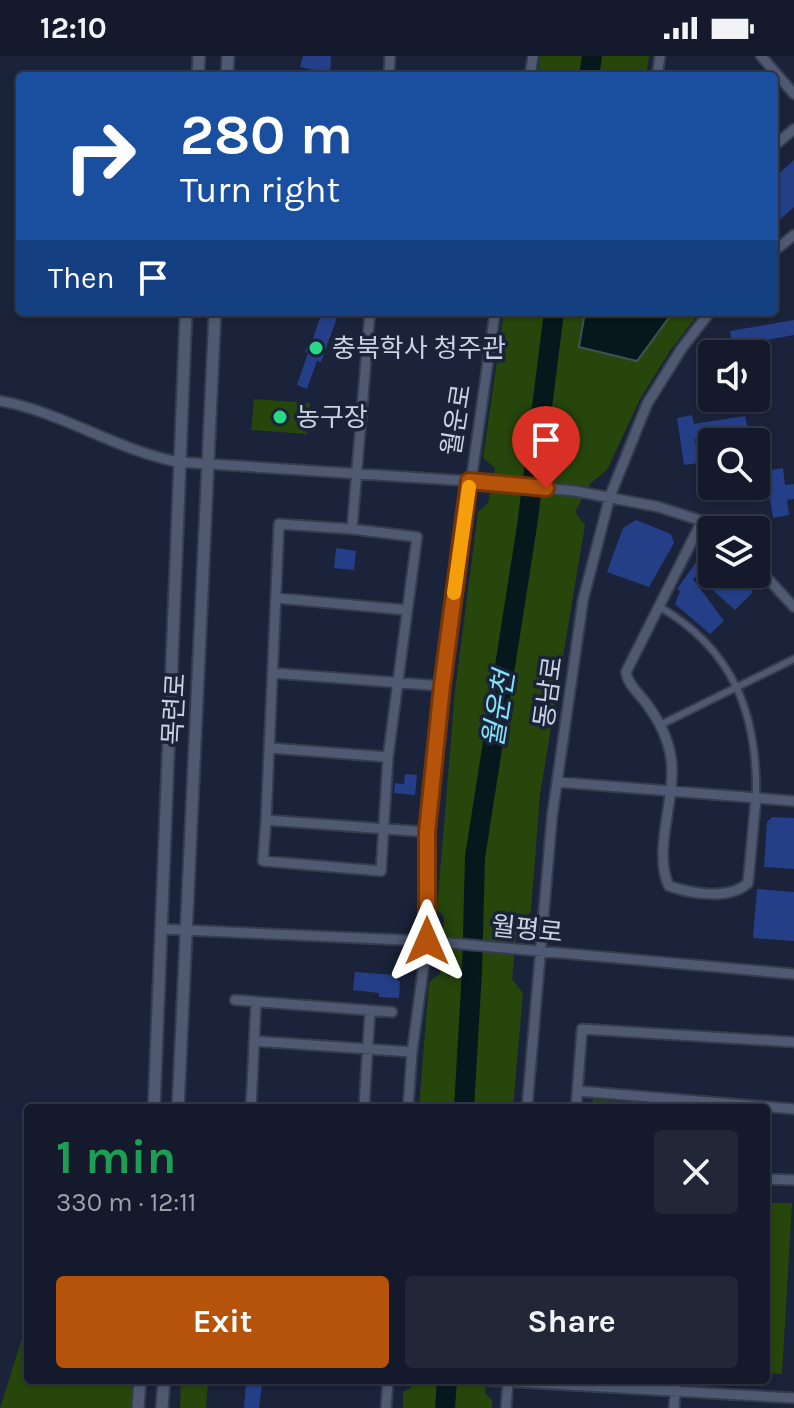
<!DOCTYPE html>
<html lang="en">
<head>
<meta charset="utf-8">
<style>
	:root { --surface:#141a2b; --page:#212737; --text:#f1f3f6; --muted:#9da1a9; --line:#333847; --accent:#b45309 }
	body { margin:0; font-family:Karla,"Noto Sans KR",sans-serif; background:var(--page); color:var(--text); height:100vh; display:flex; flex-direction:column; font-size:30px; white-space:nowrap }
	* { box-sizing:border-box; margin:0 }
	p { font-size:26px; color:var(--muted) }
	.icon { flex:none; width:44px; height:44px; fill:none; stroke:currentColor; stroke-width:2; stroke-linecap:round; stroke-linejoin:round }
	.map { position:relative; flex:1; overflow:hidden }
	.details { position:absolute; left:24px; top:1048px; width:746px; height:280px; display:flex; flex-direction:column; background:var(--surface); border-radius:8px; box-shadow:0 2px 6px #0004,0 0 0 2px var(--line) }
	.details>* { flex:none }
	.guide { position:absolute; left:16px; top:16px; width:762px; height:244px; border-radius:8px; box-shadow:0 2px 6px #0004,0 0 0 2px var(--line); background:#1a4fa0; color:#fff; overflow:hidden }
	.tools { position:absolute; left:698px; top:284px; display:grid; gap:16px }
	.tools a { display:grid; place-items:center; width:72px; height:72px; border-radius:8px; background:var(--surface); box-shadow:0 2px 6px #0004,0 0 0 2px var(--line); font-size:40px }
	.pin { position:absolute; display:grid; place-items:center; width:68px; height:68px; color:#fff; margin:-82px -34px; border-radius:50% 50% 50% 0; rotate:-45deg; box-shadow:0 0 8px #0007 }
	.pin .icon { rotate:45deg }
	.me { position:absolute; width:88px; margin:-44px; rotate:0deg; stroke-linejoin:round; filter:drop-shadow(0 0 6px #0008) }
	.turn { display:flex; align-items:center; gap:28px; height:168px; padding:0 32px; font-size:36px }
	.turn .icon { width:104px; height:104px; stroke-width:2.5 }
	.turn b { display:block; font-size:56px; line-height:68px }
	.then { display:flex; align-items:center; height:76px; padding:0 32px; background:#0003; gap:16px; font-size:30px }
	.round { display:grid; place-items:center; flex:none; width:84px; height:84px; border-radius:8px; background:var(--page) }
	.headline { display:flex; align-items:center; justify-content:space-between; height:136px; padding:0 32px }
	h1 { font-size:48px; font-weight:700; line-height:60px; color:#1e9e55 }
	.primary-button { display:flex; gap:16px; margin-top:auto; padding:16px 32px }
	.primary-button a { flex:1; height:92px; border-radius:8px; background:var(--accent); color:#fff; font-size:32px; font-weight:700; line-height:92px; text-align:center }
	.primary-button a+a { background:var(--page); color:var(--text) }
	.status { display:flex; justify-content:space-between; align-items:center; height:56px; padding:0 40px; background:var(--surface); direction:ltr }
	.status svg { height:22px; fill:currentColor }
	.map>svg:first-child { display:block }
	.green { fill:#26460c }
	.water { fill:#06181c; stroke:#415057; stroke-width:2 }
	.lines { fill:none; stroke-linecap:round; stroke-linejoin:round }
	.river { stroke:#06181c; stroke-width:20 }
	.building { fill:#243f88 }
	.pedestrian-casing { stroke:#353c4d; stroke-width:10 }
	.minor-casing { stroke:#353c4d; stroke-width:13 }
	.tertiary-casing { stroke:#353c4d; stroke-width:15 }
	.pedestrian { stroke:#4f5a72; stroke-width:6 }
	.minor { stroke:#4f5a72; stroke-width:9 }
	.tertiary { stroke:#4f5a72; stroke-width:11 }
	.route-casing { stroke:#753606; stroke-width:20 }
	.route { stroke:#b45309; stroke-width:14 }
	.slow { stroke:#f59e0b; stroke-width:14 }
	.poi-dot { fill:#29d885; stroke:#1a2339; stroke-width:3 }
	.labels { text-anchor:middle; stroke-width:7; stroke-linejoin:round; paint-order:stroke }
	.poi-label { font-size:26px; fill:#cbd2e0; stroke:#1a2339; text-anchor:start }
	.street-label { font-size:26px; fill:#cbd2e0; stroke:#1a2339 }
	.water-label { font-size:28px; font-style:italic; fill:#84e4f6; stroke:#1a2339 }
</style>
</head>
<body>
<div class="status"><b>12:10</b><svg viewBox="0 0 49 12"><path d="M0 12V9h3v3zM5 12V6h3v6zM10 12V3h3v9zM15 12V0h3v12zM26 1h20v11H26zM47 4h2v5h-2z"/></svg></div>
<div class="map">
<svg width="794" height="1352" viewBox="0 0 794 1352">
	<rect width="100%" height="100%" fill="#1a2339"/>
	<path class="green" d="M540,0H649L646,20H537Z
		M504,256H700L670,295L640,343L607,414L591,427L575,456L585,469L540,738L531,855L517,872L512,923L523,937L513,1052H419L429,926L440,918L444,861L437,854L455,635L478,456L488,447L495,412L483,402Z
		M254,343L310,347L307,378L251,374Z
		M593,1043L655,1049V1052H592Z
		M766,1147H792L782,1318L766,1317Z
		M28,1272V1324H134L131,1352H0L24,1276Z
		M181,1324H208L206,1352H180Z
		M410,1324H486L485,1337L492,1344V1352H403V1336L411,1332Z"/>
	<path class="water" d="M585,256H673L637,305L579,291Z"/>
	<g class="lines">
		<path class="river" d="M589,20L592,0
			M464,1052L472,915L475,801L527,470L554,256
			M445,1352L447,1324"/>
	</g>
	<path class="building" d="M303,0H331L330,20H312L313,14L300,11Z
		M794,104V151L774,169V122Z
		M322,256L329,259L330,256H339L321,306L317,305L307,333L297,329L308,297L305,296L308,288L311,289Z
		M794,264V279L755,286L757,298H741L739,288L732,289L730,275Z
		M692,359L694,368L745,360L748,374L732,376L733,385L718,386L716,379L695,383L699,407L684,409L677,362Z
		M783,412L785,429L794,428V443L787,444L789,459L773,462L766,415Z
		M636,464L671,478L674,487L649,531L607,516L623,472Z
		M336,492L356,495L354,514L334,512Z
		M704,495L712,501V518H732L753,536L735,554L697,520L693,523L724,565L710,578L675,548L680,535L677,533Z
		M405,718L417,719L415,739L394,737L395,727L404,728Z
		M772,761L794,762V813L764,811L767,766Z
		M757,833L794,836V885L753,882Z
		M355,916L393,919L400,926L399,942L379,941V937L353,934Z
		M246,1327L262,1328L259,1352H244Z"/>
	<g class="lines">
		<g class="pedestrian-casing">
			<path id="pedestrian" d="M658,550C734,593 758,659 756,742
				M660,669L794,603"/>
		</g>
		<g class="minor-casing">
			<path id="minor" d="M761,0L794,38
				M389,20L390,0
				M530,20L533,0
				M657,20L660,0
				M774,90L794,73
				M774,195L794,179
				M370,256L352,473L279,468L266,764L427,776
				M0,345C62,356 116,394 178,406L469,425L575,435L659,451L702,465L714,474
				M702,465L626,616C628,629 638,636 646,647C658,663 668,681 671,702C677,740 652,796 669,830C692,838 730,844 748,827L756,742
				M756,510L794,551
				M276,542L407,554
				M273,617L442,630
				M270,692L388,701
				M557,726L794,745
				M266,764L263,805L381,815L388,701L417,481L352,473
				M160,873L427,885L794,918
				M235,944L392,956
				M254,985L412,996
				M578,1035L794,1053
				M251,1052L256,946
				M364,1052L370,955
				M408,1052L412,996L427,885V776L442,630L495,256
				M527,1052L552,761L583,544L610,440L647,348L682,292L710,256
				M576,1052L582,973L794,986
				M766,1123L794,1124
				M481,1324L794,1342
				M386,1352L388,1324
				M506,1352L508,1324
				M674,1352L676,1324"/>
		</g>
		<g class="tertiary-casing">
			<path id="tertiary" d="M198,20L199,0
				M227,20L228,0
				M154,1052L186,256
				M178,1052L215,256
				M138,1352L140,1324
				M162,1352L164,1324"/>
		</g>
		<use href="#pedestrian" class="pedestrian"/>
		<use href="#minor" class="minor"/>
		<use href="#tertiary" class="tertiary"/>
	</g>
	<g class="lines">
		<g class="route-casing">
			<path id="route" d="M427,885V776L442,630L469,425L546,432"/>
		</g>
		<use href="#route" class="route"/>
		<path class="slow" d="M454,537L469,431"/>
	</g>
	<g class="poi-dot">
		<circle cx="316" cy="292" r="8"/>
		<circle cx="280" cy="361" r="8"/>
	</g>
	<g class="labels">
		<g class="poi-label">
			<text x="332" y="301">충북학사 청주관</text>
			<text x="296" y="370">농구장</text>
		</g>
		<g class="street-label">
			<text transform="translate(456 364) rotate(-81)" y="9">월운로</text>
			<text transform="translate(548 636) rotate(-82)" y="9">동남로</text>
			<text transform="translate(174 653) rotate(-87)" y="9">목련로</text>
			<text transform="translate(527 873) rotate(6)" y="9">월평로</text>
		</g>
		<g class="water-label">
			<text transform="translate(498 653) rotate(-81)" y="10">월운천</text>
		</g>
	</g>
</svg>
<div class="tools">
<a><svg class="icon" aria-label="sound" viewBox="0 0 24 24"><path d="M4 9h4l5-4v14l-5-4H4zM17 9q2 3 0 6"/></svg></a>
<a><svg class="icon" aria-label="search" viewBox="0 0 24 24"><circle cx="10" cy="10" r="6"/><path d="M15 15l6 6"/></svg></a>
<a><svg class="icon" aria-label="layers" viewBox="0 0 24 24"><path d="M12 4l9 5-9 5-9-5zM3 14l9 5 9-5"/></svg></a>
</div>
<div class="pin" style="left:546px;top:432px;background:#d93025"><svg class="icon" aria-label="arrive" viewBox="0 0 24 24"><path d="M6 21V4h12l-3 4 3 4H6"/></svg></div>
<svg class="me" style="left:427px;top:885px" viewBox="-20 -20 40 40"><path d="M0-17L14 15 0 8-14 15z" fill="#b45309" stroke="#fff" stroke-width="4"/></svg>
<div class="guide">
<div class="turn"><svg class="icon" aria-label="right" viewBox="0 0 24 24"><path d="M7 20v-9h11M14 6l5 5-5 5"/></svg><div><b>280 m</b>Turn right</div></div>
<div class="then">Then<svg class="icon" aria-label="arrive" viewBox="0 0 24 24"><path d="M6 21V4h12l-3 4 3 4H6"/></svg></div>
</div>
<section class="details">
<div class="headline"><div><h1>1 min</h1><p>330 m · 12:11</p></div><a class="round"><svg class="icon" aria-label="close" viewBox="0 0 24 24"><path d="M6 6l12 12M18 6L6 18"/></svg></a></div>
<div class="primary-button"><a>Exit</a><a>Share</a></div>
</section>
</div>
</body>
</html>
